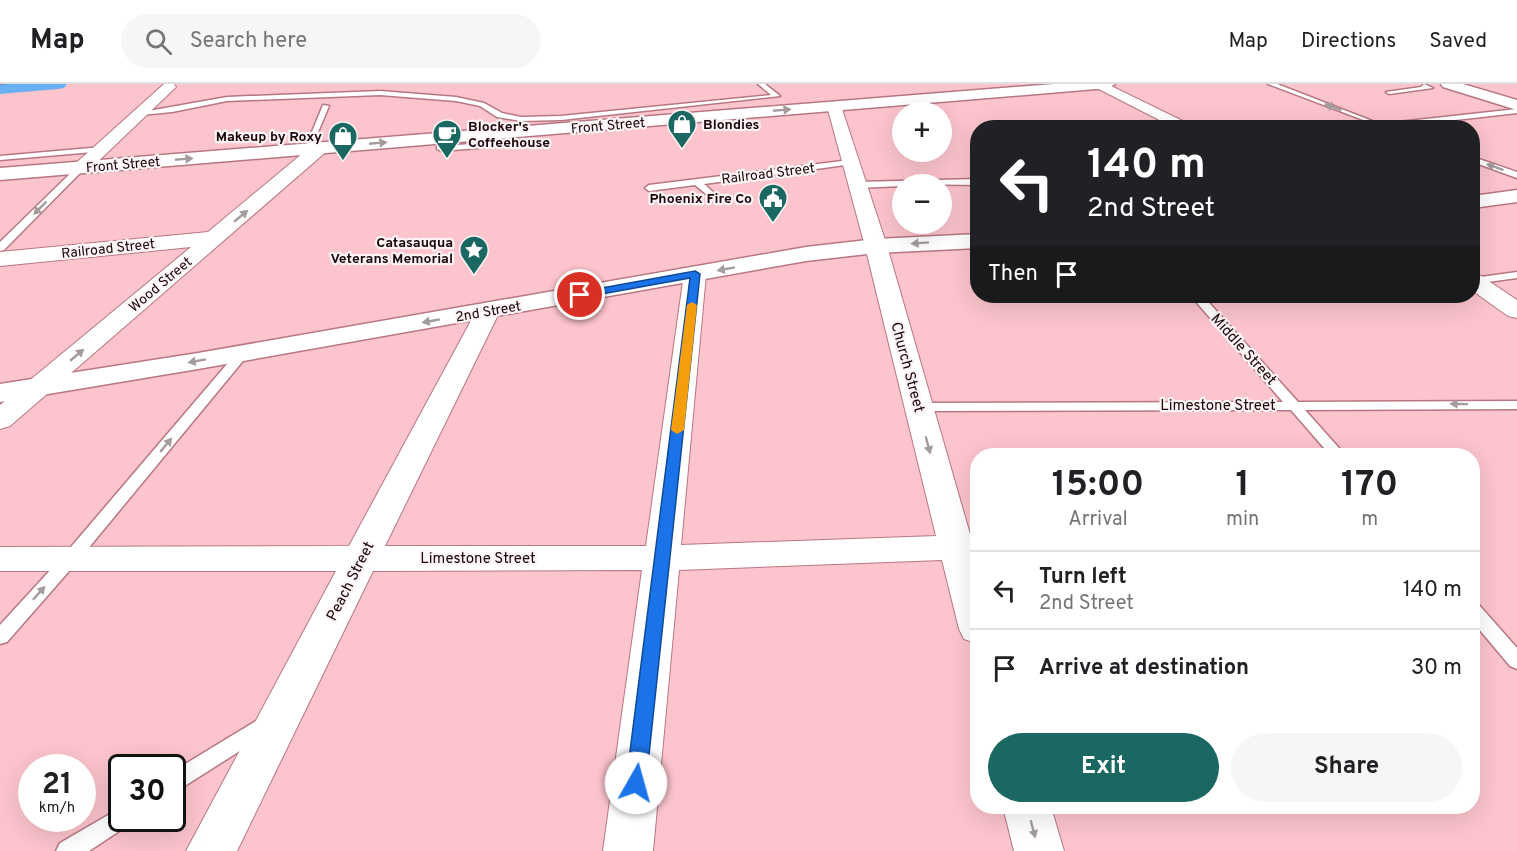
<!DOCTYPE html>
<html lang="en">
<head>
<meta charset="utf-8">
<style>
	:root { --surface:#fff; --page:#f6f6f6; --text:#202124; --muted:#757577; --line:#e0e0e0; --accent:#1b6762 }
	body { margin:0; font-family:Overpass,sans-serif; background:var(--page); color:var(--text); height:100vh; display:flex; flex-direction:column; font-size:22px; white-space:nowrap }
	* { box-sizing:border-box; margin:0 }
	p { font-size:20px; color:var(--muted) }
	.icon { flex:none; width:33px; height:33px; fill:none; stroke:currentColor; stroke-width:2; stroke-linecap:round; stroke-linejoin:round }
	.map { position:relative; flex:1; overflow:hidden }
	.details { position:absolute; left:970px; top:364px; width:510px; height:366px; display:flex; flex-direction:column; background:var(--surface); border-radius:24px; box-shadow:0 6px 24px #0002 }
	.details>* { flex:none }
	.hud { position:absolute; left:970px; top:36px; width:510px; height:183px; border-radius:24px; box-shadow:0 6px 24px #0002; background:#202124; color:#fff; overflow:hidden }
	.buttons { position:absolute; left:892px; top:18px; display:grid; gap:12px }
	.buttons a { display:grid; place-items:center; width:60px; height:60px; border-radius:50%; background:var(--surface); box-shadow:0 6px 24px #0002; font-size:30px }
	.speed { position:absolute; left:18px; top:670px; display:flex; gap:12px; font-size:30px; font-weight:700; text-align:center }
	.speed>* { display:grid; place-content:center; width:78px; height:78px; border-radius:50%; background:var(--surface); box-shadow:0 6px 24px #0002; line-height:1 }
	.speed small { font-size:15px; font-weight:400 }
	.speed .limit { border:3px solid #111; border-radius:9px; background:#fff; color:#111 }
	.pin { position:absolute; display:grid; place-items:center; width:51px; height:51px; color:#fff; margin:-26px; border:3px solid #fff; border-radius:50%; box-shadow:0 2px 6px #0007 }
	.me { position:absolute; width:66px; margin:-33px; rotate:7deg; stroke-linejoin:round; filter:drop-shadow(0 0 4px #0008) }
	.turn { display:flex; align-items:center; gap:21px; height:126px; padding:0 18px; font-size:27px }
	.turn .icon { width:78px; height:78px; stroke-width:2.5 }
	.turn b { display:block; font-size:42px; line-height:51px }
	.then { display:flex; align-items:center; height:57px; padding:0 18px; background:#0003; gap:12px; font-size:22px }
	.eta { display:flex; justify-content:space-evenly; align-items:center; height:102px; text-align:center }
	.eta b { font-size:36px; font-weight:700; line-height:42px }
	.cta { display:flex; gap:12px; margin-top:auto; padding:12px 18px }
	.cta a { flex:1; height:69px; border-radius:36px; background:var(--accent); color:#fff; font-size:24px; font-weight:700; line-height:69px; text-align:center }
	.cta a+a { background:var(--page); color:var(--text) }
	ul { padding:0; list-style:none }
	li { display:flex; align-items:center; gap:18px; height:78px; padding:0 18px; border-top:2px solid var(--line) }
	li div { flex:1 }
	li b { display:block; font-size:22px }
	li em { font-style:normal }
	header { display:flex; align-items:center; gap:36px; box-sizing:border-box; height:84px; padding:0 30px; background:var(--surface); border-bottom:2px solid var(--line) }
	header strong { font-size:28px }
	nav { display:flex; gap:33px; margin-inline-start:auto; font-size:21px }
	.search { width:420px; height:54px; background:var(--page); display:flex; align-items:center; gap:15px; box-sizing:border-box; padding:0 21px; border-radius:33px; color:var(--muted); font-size:22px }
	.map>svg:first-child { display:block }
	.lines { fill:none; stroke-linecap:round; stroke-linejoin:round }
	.canal { fill:#69b0f3; fill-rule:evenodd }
	.service-casing { stroke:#b77782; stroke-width:3 }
	.minor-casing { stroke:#b77782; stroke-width:2 }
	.secondary-casing { stroke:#b77782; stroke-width:3 }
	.path { stroke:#815c62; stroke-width:1.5; stroke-dasharray:1.5 2; stroke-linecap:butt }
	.service { fill:#fff; fill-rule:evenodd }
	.minor { fill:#fff; fill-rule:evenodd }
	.secondary { fill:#fff; fill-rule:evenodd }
	.oneway { fill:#a49b9d }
	.route { fill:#1a73e8; stroke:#114b97; stroke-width:1.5 }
	.slow { fill:#f59e0b }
	.labels { text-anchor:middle; stroke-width:4.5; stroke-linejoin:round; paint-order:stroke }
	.far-poi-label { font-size:14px; font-weight:bold; fill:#1c060b; stroke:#fbf3f4; text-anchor:end }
	.far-street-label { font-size:14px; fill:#1c060b; stroke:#fbf3f4 }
	.street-label { font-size:15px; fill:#1c060b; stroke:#fbf3f4 }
</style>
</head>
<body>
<header>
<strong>Map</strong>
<div class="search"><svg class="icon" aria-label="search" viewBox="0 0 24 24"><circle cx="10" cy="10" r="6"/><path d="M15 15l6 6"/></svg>Search here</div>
<nav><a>Map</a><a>Directions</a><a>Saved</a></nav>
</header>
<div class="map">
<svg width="1517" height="767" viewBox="0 0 1517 767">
	<rect width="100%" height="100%" fill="#fcc4cc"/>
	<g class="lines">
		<path class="canal" d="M0,0H67L64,4L58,5L0,10Z"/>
		<g class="service-casing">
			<path id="service" d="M758,0H765L780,12L561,36L521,37L497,33L480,22L456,17L380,11L227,17L172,28L141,31L137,29L227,13L380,7L456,13L484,19L502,29L521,33L561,32L771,11Z
				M1268,0H1277L1380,40L1517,25V29L1385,44H1357L1374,40Z
				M1424,0L1433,4L1389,10L1386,8L1421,3Z
				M323,21L329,22L311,65L304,67Z
				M497,47L501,49L502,62L441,67L437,65L438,52L445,54V62L495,58L493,49Z
				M102,63H105V67L0,76V72Z
				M1473,73L1517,88V94L1473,78Z
				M850,76H853V80L704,100L722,116L717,119L695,101L649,107L645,104L649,101Z
				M78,82L85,84L4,166L0,167V158Z
				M978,95V101L903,100V102L857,104L853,101L857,98Z
				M1517,188V194L1473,200V194Z
				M1191,212H1203L1298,318L1517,317V325L1305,326L1346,372H1331L1291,326L918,327L911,323L918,319L1283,318Z
				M243,265L249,269L247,272L77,478L7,558L0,560V541L65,470L239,266Z
				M1473,519L1479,521L1517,564V585L1510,582L1473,538Z
				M266,631L273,634L276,640L273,646L172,710V688Z
				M122,723V735H132L130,740L89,767H56L60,759Z"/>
		</g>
		<g class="minor-casing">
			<path id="minor" d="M164,0H174L176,3L87,88H75L72,84L75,80Z
				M1089,0H1107L1197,44H1175Z
				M834,18L841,22L887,162L978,478V560L964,555L959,545L942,476L679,486L653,767H603L642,486L373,487L237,767H186L336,487H0V463L349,462L479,222L488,220L497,222L500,227L385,462H646L684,190L687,185L695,183L703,185L706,190L681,461L936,452L865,162L827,22Z
				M321,58L329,63L327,67L10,342L0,345V321L191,163L0,182V168L208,148L315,59Z
				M1473,190L1481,192L1517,216V234L1508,232L1473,207Z
				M1003,723H1051L1064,767H1014Z"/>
		</g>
		<g class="secondary-casing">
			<path id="secondary" d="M1054,0H1115L1108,4L0,96V84Z
				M1441,0H1463L1517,16V26L1443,3Z
				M1517,106V118L1473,124V112Z
				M978,150V164L876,169L806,177L198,285L0,318V300L198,269L806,163L876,155Z"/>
		</g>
		<path class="path" d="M0,0H5"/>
		<use href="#service" class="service"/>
		<use href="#minor" class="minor"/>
		<use href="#secondary" class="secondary"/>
	</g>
	<defs><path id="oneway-solid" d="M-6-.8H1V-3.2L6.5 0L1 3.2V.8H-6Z" transform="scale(1.5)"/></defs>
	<g class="oneway">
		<use href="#oneway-solid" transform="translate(1333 23) rotate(-160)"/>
		<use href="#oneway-solid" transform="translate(782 26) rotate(-5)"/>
		<use href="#oneway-solid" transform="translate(378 59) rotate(-5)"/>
		<use href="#oneway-solid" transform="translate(184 75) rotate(-5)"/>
		<use href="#oneway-solid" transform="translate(1495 83) rotate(-160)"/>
		<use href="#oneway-solid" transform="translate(40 124) rotate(135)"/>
		<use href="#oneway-solid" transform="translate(241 132) rotate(-40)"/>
		<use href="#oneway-solid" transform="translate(920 159) rotate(176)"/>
		<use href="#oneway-solid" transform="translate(726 185) rotate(170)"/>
		<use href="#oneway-solid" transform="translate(431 237) rotate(170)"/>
		<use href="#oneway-solid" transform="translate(77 271) rotate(-40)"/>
		<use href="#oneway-solid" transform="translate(197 277) rotate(170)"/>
		<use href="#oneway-solid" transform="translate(1459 320) rotate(-179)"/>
		<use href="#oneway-solid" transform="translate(166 361) rotate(-50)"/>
		<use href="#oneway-solid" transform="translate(928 361) rotate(75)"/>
		<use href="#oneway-solid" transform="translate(39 509) rotate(-48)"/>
		<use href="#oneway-solid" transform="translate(1033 745) rotate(75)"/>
	</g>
	<path class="route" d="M695,187L700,190L646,699L643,706L636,708L629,706L626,699L690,194L580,214L575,211L580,208Z"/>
	<path class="slow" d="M692,218L697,221L684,346L677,350L671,346L687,221Z"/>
	<defs>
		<g id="shop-pin" transform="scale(1.5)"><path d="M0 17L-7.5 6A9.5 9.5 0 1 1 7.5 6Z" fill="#1b6762" stroke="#fbf3f4"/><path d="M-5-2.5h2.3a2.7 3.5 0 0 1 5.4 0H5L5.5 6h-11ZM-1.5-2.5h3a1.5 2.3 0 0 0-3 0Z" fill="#fff"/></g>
		<g id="cafe-pin" transform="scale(1.5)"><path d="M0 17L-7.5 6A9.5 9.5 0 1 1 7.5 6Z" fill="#1b6762" stroke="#fbf3f4"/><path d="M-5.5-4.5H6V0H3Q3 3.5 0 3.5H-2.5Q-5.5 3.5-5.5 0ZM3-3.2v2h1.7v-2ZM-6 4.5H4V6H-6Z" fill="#fff"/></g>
		<g id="civic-pin" transform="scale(1.5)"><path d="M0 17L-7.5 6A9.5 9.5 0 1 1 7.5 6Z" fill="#1b6762" stroke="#fbf3f4"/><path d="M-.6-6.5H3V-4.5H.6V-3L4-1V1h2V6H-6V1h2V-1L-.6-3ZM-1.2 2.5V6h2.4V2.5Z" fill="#fff"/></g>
		<g id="sight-pin" transform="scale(1.5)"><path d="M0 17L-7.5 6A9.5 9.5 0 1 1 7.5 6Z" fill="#1b6762" stroke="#fbf3f4"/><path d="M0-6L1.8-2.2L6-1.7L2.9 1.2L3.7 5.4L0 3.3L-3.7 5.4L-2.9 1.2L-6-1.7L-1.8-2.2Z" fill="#fff"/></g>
	</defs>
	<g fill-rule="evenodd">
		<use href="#shop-pin" x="682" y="40"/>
		<use href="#cafe-pin" x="447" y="50"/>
		<use href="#shop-pin" x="343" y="52"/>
		<use href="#civic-pin" x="773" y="114"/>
		<use href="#sight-pin" x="474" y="166"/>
	</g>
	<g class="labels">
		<g class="far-poi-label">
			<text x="703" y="45" text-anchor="start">Blondies</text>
			<text x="468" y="47" text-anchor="start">Blocker's<tspan x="468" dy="16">Coffeehouse</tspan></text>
			<text x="322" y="57">Makeup by Roxy</text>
			<text x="752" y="119">Phoenix Fire Co</text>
			<text x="453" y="163">Catasauqua<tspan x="453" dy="16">Veterans Memorial</tspan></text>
		</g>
		<g class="far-street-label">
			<text transform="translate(608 41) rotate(-5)" y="5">Front Street</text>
			<text transform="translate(123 80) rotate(-5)" y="5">Front Street</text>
			<text transform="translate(768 89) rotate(-7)" y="5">Railroad Street</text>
			<text transform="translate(108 164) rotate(-6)" y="5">Railroad Street</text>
			<text transform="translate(160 200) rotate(-40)" y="5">Wood Street</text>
			<text transform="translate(488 227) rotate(-10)" y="5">2nd Street</text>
		</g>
		<g class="street-label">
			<text transform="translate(1244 265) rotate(48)" y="5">Middle Street</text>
			<text transform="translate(908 283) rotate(75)" y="5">Church Street</text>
			<text x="1218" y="326">Limestone Street</text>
			<text x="478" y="479">Limestone Street</text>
			<text transform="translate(350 497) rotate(-63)" y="5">Peach Street</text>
		</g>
	</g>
</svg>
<div class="buttons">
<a>+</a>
<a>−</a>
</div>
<div class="speed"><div>21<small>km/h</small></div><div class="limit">30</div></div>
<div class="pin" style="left:580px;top:211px;background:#d93025"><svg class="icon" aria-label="arrive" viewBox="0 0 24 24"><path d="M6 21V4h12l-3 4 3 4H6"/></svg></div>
<svg class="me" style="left:636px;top:699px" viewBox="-20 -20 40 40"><circle r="19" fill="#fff"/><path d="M0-13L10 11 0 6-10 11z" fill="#1a73e8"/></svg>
<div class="hud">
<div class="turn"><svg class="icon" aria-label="left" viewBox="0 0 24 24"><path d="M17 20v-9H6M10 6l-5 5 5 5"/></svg><div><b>140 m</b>2nd Street</div></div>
<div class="then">Then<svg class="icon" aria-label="arrive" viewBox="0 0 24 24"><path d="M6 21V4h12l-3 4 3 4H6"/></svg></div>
</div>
<section class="details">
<div class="eta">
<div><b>15:00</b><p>Arrival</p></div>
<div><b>1</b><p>min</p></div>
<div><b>170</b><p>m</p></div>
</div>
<ul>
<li><svg class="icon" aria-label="left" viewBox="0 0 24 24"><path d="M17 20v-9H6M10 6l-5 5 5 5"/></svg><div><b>Turn left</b><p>2nd Street</p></div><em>140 m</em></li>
<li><svg class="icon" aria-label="arrive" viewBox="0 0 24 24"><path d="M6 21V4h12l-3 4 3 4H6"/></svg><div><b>Arrive at destination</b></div><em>30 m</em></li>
</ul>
<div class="cta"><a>Exit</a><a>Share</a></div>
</section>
</div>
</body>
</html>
